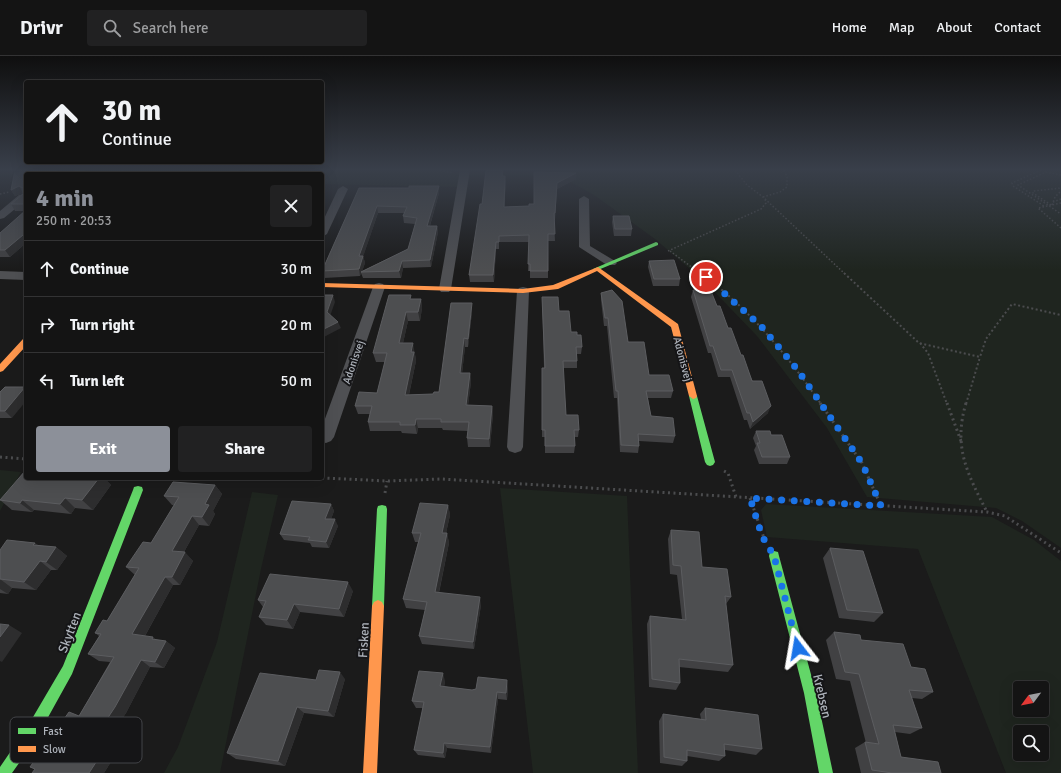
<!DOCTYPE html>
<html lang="en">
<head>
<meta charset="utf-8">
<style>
	:root { --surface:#141414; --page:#212122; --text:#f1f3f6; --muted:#9d9ea0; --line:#333334; --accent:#8c9099 }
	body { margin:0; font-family:Signika,sans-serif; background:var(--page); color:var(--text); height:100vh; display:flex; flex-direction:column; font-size:15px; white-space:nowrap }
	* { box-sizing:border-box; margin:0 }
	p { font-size:13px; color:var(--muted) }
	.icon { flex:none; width:22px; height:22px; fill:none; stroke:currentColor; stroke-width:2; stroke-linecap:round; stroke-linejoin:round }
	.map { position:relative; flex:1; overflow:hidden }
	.details { position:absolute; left:24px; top:116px; width:300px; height:308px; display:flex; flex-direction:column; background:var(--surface); border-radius:4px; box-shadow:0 4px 16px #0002,0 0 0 1px var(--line) }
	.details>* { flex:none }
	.top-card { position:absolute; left:24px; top:24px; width:300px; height:84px; border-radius:4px; box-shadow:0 4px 16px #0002,0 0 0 1px var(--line); background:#141414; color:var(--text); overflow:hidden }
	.needle { width:26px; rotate:238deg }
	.fabs { position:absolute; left:1013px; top:625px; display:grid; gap:8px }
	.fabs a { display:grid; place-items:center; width:36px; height:36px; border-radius:4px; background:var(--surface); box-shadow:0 4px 16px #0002,0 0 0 1px var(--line); font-size:20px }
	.pin { position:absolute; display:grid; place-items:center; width:34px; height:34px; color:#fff; margin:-17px; border:2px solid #fff; border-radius:50%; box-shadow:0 1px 4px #0007 }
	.me { position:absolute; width:44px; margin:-22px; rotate:346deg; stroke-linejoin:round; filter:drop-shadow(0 0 3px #0008) }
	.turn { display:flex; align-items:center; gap:14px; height:84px; padding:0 12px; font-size:18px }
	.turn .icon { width:52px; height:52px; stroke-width:2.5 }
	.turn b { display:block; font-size:28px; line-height:34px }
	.round { display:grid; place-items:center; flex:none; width:42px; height:42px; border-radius:4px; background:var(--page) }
	.head { display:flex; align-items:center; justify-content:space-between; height:68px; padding:0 12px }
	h1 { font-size:24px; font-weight:700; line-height:30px; color:var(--accent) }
	.button { display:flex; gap:8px; margin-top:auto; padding:8px 12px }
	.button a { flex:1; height:46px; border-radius:4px; background:var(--accent); color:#fff; font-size:16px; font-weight:700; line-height:46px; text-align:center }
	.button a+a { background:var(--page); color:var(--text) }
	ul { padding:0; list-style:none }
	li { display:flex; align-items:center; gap:12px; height:56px; padding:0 12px; border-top:1px solid var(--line) }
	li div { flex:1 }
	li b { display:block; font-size:15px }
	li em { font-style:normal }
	header { display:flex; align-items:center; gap:24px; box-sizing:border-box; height:56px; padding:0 20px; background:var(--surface); border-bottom:1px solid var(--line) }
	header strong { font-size:19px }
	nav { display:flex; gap:22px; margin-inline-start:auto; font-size:14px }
	.search { width:280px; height:36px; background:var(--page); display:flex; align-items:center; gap:10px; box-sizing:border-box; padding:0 14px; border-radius:4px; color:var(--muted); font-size:15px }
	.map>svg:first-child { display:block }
	.green { fill:#1f251f; fill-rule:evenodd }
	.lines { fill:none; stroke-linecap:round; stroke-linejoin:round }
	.path-far2 { stroke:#4b4c4e; stroke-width:1.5; stroke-dasharray:1.5 2; stroke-linecap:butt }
	.path-far1 { stroke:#4b4c4e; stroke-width:2; stroke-dasharray:2 2.5; stroke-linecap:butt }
	.path { stroke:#4b4c4e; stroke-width:3; stroke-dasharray:2 3.5; stroke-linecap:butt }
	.street { fill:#4f5053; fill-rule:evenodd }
	.fast { fill:#63d668; fill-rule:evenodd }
	.slow { fill:#ff974d; fill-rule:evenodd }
	.wall { fill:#414143; fill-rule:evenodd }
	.shaded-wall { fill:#2d2d2e }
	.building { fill:#4d4e50; stroke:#5c5d60 }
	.route { stroke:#1a73e8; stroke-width:7; stroke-dasharray:0 12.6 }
	.labels { text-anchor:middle; stroke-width:4; stroke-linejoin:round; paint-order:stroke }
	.street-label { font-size:11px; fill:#adb2ba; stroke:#151517 }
	.near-street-label { font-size:13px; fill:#adb2ba; stroke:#151517 }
	.key { fill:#151517; stroke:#434448; stroke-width:1 }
	.key-label { font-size:11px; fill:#adb2ba }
</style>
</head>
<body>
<header>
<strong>Drivr</strong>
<div class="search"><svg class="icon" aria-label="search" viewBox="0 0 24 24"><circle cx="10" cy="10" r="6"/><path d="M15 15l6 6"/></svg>Search here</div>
<nav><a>Home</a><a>Map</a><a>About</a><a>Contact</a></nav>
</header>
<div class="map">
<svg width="1061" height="717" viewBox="0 0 1061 717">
	<rect width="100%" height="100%" fill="#1b1b1b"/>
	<path class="green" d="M292,114H436L456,118V120H462L460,131L322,128V118H289Z
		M549,114H1061V492L1022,465L996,452L867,441L827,372L757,280L704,225L655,183L594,139Z
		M0,414L21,416L0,455Z
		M500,432L627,440L638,717H533Z
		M252,436L278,439L261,513L220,717H164L178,691L217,586Z
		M766,448L992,461L1034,484L1061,505V717H1006L918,493L767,481L761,454ZM1020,632H1042V654H1020ZM1020,676H1042V698H1020Z"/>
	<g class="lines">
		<path class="path-far2" d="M440,114L453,117
			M735,114L747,129L763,141L845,218
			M1041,114L1012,127L1013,130L1044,150
			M105,118L126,114
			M1061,119L1046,116L1018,129L1061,158
			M0,138L9,136
			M763,141L780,136L787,131V121L784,114
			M1053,146L1061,143
			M1061,147L1038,152L1061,172
			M1051,149L1033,137V135L1061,132
			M1052,149L1055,141L1061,135
			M668,195L761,153L766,147L765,143
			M670,195L701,218"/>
		<path class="path-far1" d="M700,217C749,252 787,299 821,348
			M844,217L919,287L980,301L986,283L1012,248L1061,259
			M920,287L928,297L947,348
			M966,348L980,301"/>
		<path class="path" d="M820,347L862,407L881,450
			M947,347L961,385
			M966,347C953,391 967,417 987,456
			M0,401L26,403
			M724,415L728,417L736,441
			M322,422L387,425L441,423L987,456L1005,460L1061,497
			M385,437L387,425
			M750,442L765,485"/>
		<path class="street" d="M75,114H85L81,118H75L73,116Z
			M230,114H240L237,118H227Z
			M460,114H470L451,233L449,236H441L439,233Z
			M343,130L348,133L327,178L322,181V167L338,133Z
			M23,138L26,139V144L4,162L0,163V155L19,139Z
			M584,140L589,143L590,190L615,205L617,207L615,209H607L579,191V143Z
			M0,215L26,216V224L0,223Z
			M379,227L383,228L385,231L334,381L331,385L326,387L322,386V371L373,231L375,228Z
			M523,231L527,232L529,235L523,391L521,395L515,397L509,395L507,391L517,235L519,232Z"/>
		<path class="fast" d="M656,186L658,187V189L598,214L596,215L593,213Z
			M693,337L697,340L715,406L713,409L710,410L707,409L705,406L689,340Z
			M138,430L142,431L143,434L72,618L36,683L12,717H0V711L26,673L63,610L133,434L134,431Z
			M382,449L386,450L387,453L384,550L382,554L378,556L374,554L372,550L377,453L378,450Z
			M774,495L778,496L779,500L816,637L833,717H819L804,637L769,500L770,496Z"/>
		<path class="slow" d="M598,211L678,268L697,340L696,342L693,343L689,340L671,271L597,215L558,233L523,237L322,231V227L523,233L553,229Z
			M26,282V290L3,315L0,316V308L23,283Z
			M378,544L382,546L384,550L377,717H363L372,550L374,546Z"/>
	</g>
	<path class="wall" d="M15,114H61V118H26V187L10,201H0V177L26,155H15L11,148L23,138V137L15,140L11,134Z
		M484,114H503V120L506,126L504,151L529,150L534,148V116L576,123L557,133L555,164H554L555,185H548V222H530V215H528L529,186H499V193H496L494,226H470L469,219L482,148L486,114Z
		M359,132L439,137L430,170H437L438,176L431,211L403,212L401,222H363L361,217L360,220L324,222L322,215ZM378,157H404L403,160L404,167L415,168L408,193L362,215L365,207L363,200Z
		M613,160L632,173L631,180H614L612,166Z
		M649,205L680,223L679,230H653L648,211Z
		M693,234L717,250L768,357L750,373L747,364H744L730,321H718L711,297H708L691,241Z
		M601,237L628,286L649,319L673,335L671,342H648L651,360L675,380L673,387L639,385V390L638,397L620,396L617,342H614L607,270H604L601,244Z
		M542,241L559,255L571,276L577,279L582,291L581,298H577V312H563L566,359L579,374L578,381H574L575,390L574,397H545V381H542V312H544Z
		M411,243H421L422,252L420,265H408L403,287L415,296V298L416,305L409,339L433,338L439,336L472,256L468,291H465L462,317H470L471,326L468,349L492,350L493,358L490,391H468L467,382L468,375L443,374L442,372H418L417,378L402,377L401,375H370L368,366L370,358H358L355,350L377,337L385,306H376L373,297Z
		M0,336L12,362H0Z
		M756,375L771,379L790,401L787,408H759L754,394L756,390L753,382Z
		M26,422H104L111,429L93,454L75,452L71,458L34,454L32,456L12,454L0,444Z
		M215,429L222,438L213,455L215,458L209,470L199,469L184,496L193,505L180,529H173L145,580L157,584L166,585L175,592L164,612L150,611L126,657L103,690L117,696L104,717L79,660L110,606L99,605L88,598L99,580L95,577L107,565L135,519L126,511L151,487L174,449H172L164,440Z
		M331,448L334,455L331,463L338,470L329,492L312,491L310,487L284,484L280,478Z
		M448,449L450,459L446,477H447L449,487L439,537L481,549L474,593L422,588L419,580L425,554L406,552L403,543L418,486H415L412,477Z
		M671,474L702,511L731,541L726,548L733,609L728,616L679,611L680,627L676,634L649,631L647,568L650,560L682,563L677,519L670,518L668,483Z
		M35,487L39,490L56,491L67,500L57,514H51L36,534L12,532L8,538L0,537V494Z
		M830,492L883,557L874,566L839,562L823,502Z
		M353,535L344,561L300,556L293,573L266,569L259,561L263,551L258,544Z
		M834,576L861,584L911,611L933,636L922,643L912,642L922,672L910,678L895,676L901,701L941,717H861L855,692L865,686L866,687L850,625L836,623L826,584Z
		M345,623L334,661L304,657L285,710L236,703L227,697L316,624Z
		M445,625L444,631L472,634L508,631L507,644L498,643L491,697L447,692L445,702L418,699L414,694L423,652H416L412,645Z
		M705,652L762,693L756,699L725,694V700L719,705L687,700V705L682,710L660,707L659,665L663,658L701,663L700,658Z"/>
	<path class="shaded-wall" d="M57,114H61V118H56Z
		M273,114H279L276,118H270Z
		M576,117V123L557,133L555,164L557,127Z
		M505,120L506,126L504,157V151Z
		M19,130L23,137L15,140L11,134Z
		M439,130V137L428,176L427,170Z
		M377,150L378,157L361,207L359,200Z
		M437,170L438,176L431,211L430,204Z
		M23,179L26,184V187L10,201L5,194Z
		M496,186V193L494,226L493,219Z
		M363,200L365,207L362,216H361V217L360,220L359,213Z
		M402,205L403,212L401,222L399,215Z
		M333,239L335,246L329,263L327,256Z
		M421,243L422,252L420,265L418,256Z
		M472,247V256L468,291V283Z
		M406,256L408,265L401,296L399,287Z
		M338,266L341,272L322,282V274Z
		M464,282L465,291L461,326L460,317Z
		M413,287L416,305L407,347L405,339Z
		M470,317L471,326L467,358L466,349Z
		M25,331L26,332V345L12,362L5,355Z
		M492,350L493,358L490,391L489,383Z
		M771,350L768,357L750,373L753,366Z
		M416,363L418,372L417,378L415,369Z
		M99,422H104L111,429L93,454L82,444Z
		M215,429L222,438L213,455L215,458L209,470L202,461L205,448Z
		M65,442L75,452L71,458L60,448Z
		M22,444L34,454L32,456L20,447Z
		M331,448L334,455L329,469L325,463Z
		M448,449L450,459L444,486L442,477Z
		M192,460L199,469L180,503L172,495Z
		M335,463L338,470L329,492L326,486Z
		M447,477L449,487L437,545L435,536Z
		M35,487L46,495L33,489Z
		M56,491L67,500L57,514L46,506Z
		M185,496L193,505L180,529L172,521Z
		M40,505L51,514L36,534L24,526Z
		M165,521L173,529L142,585L132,578Z
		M0,523L12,532L8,538L0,533Z
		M348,526L353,535L344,561L339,553Z
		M480,541L481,549L474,593L473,586Z
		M294,548L300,556L293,573L287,564Z
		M9,569L22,577L2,606L0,605V581Z
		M153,581L162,588L152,583Z
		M166,585L175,592L164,612L155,606Z
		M141,604L150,611L126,657L103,692L91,687Z
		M340,616L345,623L334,661L328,655Z
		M443,617L445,625L443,637L440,630Z
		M507,624L508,631L507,644L506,637Z
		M497,636L498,643L491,697L490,691Z
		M297,651L304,657L285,710L278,705Z
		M444,687L447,692L445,702L443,697Z
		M106,691L117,696L104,717H89Z"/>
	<path class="building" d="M15,114H57L56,118H26V148H11L23,138V132L19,130L11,134Z
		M246,114H273L270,118H243Z
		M486,114H503L502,120H505L504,151L529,150V148H534V116L576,117L557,127L555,157H554L555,178H548V215H530V208H528L529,179L499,180V186H496L493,219H469L480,148H482Z
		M409,130H439L427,170H437L430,204L402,205L399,215L361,216L408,193L417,162L403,160L407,151L377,150L359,200H363L359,213L322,215L359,132H409Z
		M26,154V179H23L5,194H0V177Z
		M613,160H629L632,173H615Z
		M674,204L680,223H654L649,205Z
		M612,234L622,245L628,286H644L649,319H669L673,335H646L651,360L673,362L675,380L638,378L639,390L621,389L618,335H616L608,262H605L601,237Z
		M693,234L711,235L717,250H720L728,272H731L741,299H743L752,325H762L771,350L753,366L750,357H747L732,314H721L713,290H710Z
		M322,239H333L327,256L338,266L322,274Z
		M389,239H411L410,243H421L418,256H406L399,287H413L411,296H414L405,339L433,338L434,336H439L451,247H472L468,283L464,282L460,317H470L466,349L492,350L489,383L467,382L469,366H441V363H416L415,369H400V366H368L372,350H355L359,336L377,337L387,297H373Z
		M542,241H558L559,255H569L571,276H577V279H581L582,291H576L577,305H563L566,359H578L579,374H574L575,390H545V374H542V312H545Z
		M5,331H25L5,355H0V336Z
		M756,375H770L771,379H782L790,401H762L757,387H760Z
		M25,415H26V422H99L82,444L65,442L60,448L22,444L20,447L0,444Z
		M173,426L215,429L205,448L209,449L202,461L192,460L172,495L185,496L172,521H165L132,578L153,581L152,583L166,585L155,606L141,604L115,651L91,687L106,691L89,717H32L35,713L30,711L69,656L79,660L114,601L88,598L101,578L95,577L103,564L107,565L139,512L126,511L143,486L151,487L179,441L164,440Z
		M292,445L331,448L325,463H335L326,486L308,484L310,481L280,478Z
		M420,447L448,449L442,477H447L435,536L480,541L473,586L419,580L427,546L403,543L421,477H412Z
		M671,474L699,476L702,511L727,513L731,541L725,540L733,609L679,603L680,627L652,623L650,560L686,564L681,510L673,509Z
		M7,484L35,487L33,489L56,491L46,506L40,505L24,526L0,523V494Z
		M830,492L863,495L883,557L847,554Z
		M270,518L348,526L339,553L294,548L287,564L259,561L266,545L258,544Z
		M0,568L9,569L0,581Z
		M834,576L860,579L861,584L903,588L911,611L925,613L933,636L909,634L922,672L893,669L901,701L938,706L941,717H892L872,714L865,686L879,688L859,618L845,616Z
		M319,614L340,616L328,655L297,651L278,705L227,697L260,617L316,624Z
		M419,615L443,617L440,630L472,634L476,633L478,621L507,624L506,637L497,636L490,691L444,687L443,697L414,694L424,646L412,645Z
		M705,652L758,659L762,693L724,688L725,700L687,694V705L664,701L663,658L706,664Z"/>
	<linearGradient id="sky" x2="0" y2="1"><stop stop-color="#0f0f0f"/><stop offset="0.53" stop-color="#393f4a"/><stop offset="1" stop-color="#393f4a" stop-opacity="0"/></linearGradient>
	<rect width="1061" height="214" fill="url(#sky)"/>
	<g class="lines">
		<path class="route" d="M706,221L761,270L797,313L862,407L881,450L750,442L762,480L774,500L798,592"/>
	</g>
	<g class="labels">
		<g class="street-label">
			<text transform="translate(683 303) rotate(75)" y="4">Adonisvej</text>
			<text transform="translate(353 306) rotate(-71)" y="4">Adonisvej</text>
		</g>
		<g class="near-street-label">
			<text transform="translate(69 576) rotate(-69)" y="5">Skytten</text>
			<text transform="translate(363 584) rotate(-87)" y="5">Fisken</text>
			<text transform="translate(823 640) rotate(77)" y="5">Krebsen</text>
		</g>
	</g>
	<rect x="10" y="661" width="132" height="46" rx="6" class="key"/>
	<rect x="18" y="672" width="18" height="6" fill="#63d668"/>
	<rect x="18" y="690" width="18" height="6" fill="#ff974d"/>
	<g class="key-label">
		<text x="43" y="679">Fast</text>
		<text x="43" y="697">Slow</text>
	</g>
</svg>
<div class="fabs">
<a><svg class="needle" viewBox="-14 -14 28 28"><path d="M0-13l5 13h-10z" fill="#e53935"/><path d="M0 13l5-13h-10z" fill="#9d9ea0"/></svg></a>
<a><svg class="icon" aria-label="search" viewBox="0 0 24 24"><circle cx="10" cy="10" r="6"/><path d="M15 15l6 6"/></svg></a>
</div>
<div class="pin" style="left:706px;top:221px;background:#d93025"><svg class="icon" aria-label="arrive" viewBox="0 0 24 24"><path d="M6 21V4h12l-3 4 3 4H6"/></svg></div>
<svg class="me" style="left:798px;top:592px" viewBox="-20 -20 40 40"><path d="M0-17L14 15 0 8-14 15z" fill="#1a73e8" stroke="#fff" stroke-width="4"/></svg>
<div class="top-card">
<div class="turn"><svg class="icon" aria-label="ahead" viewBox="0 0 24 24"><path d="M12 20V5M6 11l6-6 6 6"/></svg><div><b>30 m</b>Continue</div></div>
</div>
<section class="details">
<div class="head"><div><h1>4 min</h1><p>250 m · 20:53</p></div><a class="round"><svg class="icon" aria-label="close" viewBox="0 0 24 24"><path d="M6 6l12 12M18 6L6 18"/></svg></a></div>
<ul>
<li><svg class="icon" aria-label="ahead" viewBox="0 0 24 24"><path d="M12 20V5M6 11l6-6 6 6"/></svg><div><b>Continue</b></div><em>30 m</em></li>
<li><svg class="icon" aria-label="right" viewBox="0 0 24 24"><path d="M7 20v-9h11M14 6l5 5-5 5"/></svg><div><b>Turn right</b></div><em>20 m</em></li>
<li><svg class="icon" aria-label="left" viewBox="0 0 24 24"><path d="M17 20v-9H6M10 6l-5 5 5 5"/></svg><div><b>Turn left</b></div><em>50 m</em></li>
</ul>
<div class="button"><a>Exit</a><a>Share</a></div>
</section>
</div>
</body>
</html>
